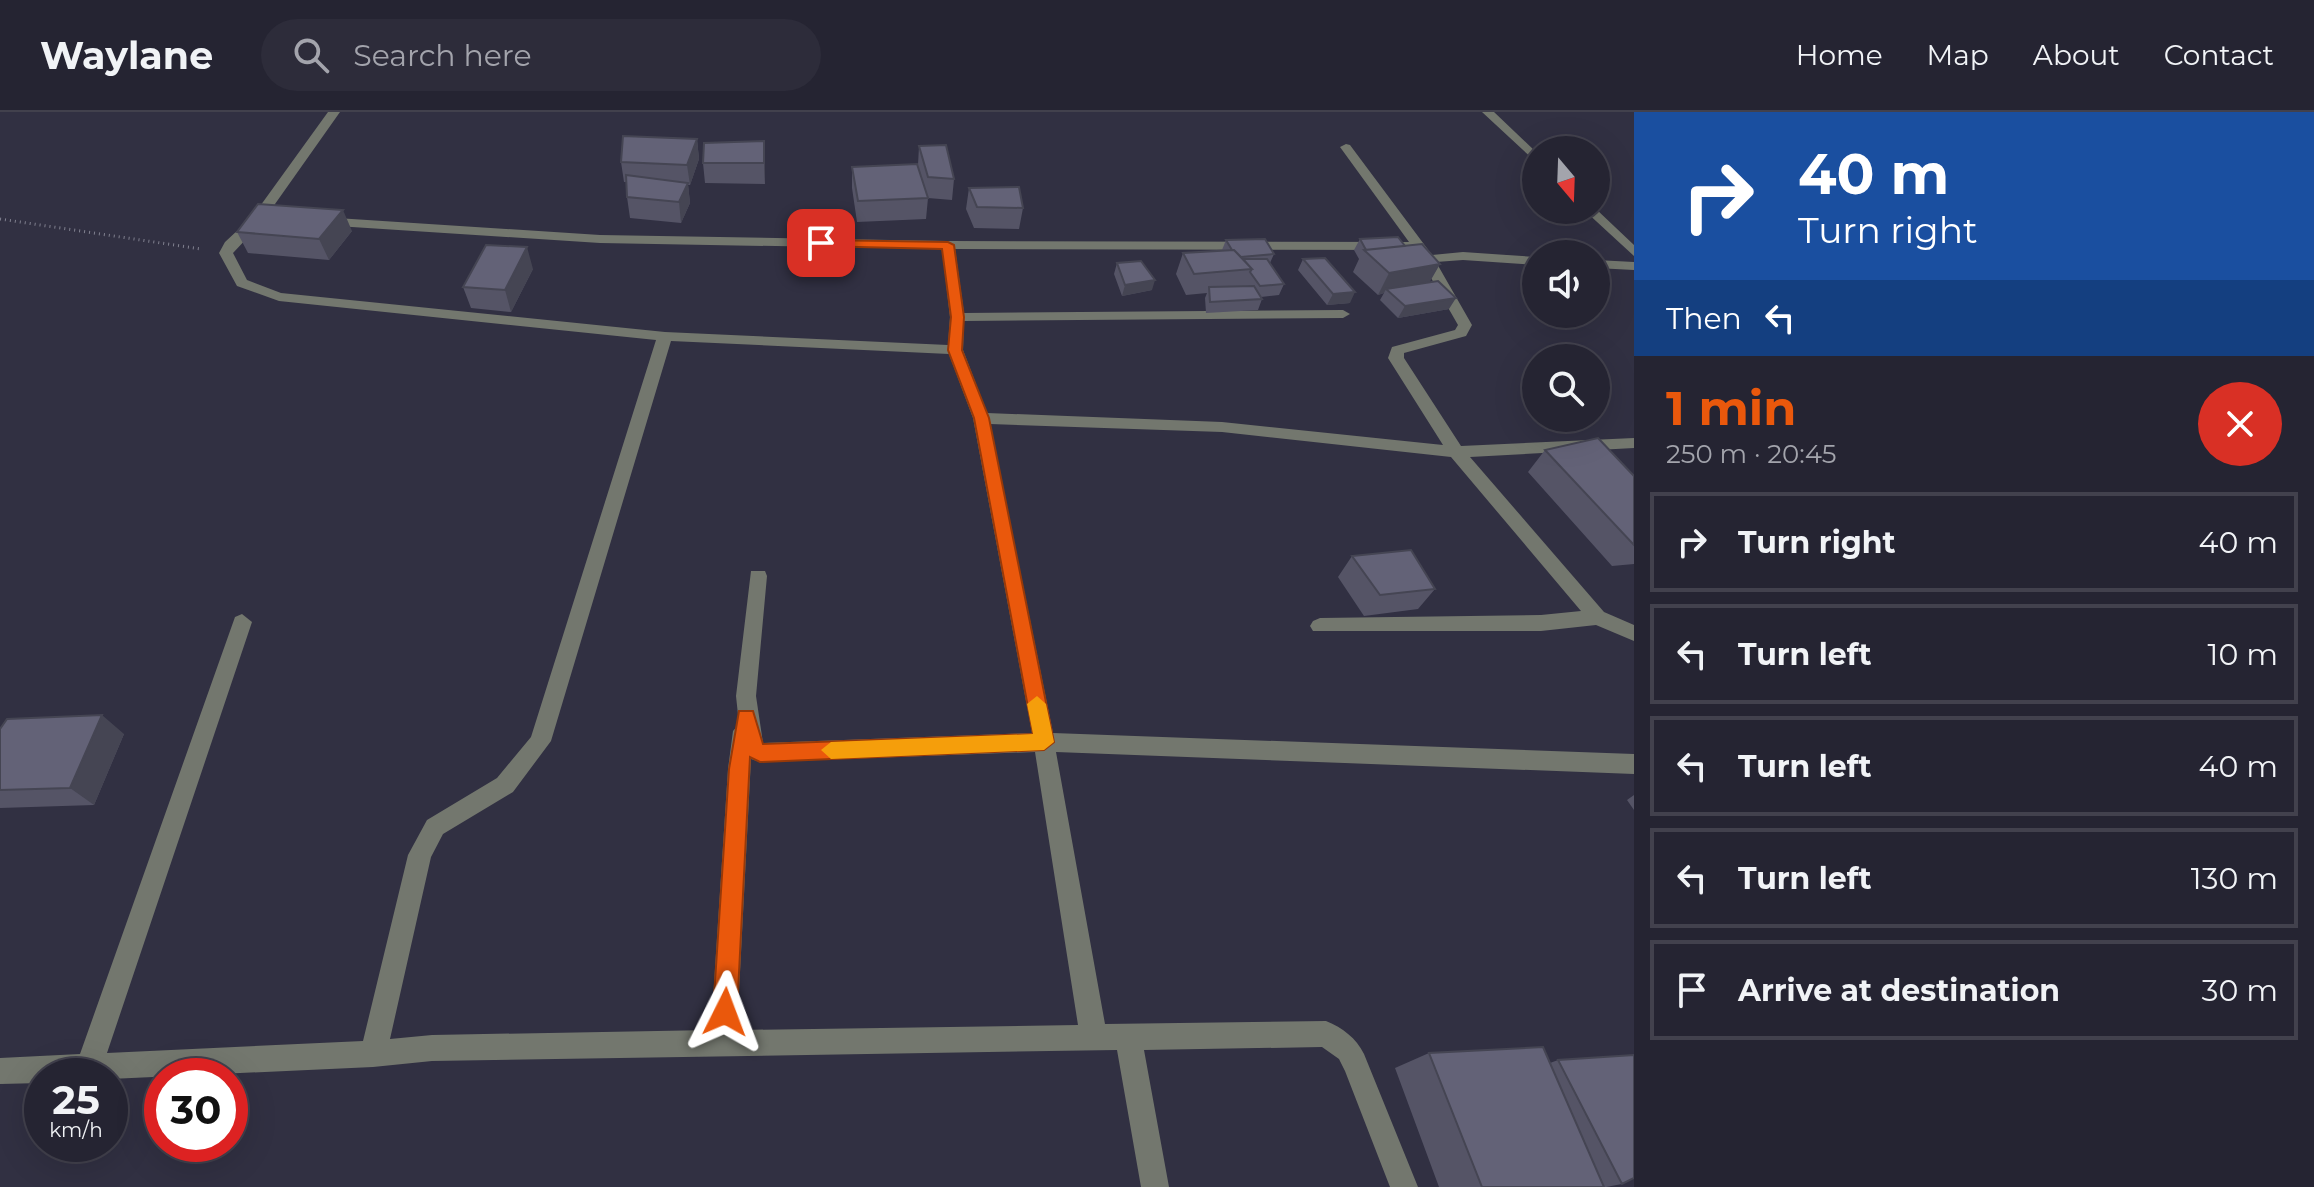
<!DOCTYPE html>
<html lang="en">
<head>
<meta charset="utf-8">
<style>
	:root { --surface:#252432; --page:#2d2c3a; --text:#f1f3f6; --muted:#a3a4ac; --line:#42414d; --accent:#ea580c }
	body { margin:0; font-family:Montserrat,sans-serif; background:var(--page); color:var(--text); height:100vh; display:flex; flex-direction:column; font-size:30px; white-space:nowrap }
	* { box-sizing:border-box; margin:0 }
	p { font-size:26px; color:var(--muted) }
	.icon { flex:none; width:44px; height:44px; fill:none; stroke:currentColor; stroke-width:2; stroke-linecap:round; stroke-linejoin:round }
	.map { position:relative; flex:1; overflow:hidden }
	.details { display:flex; flex-direction:column; background:var(--surface); width:680px }
	.details>* { flex:none }
	.hud { background:#1a4fa0; color:#fff; overflow:hidden }
	.needle { width:52px; rotate:161deg }
	.buttons { position:absolute; left:1522px; top:24px; display:grid; gap:16px }
	.buttons a { display:grid; place-items:center; width:88px; height:88px; border-radius:50%; background:var(--surface); box-shadow:0 8px 32px #0002,0 0 0 2px var(--line); font-size:40px }
	.speed { position:absolute; left:24px; top:946px; display:flex; gap:16px; font-size:40px; font-weight:700; text-align:center }
	.speed>* { display:grid; place-content:center; width:104px; height:104px; border-radius:50%; background:var(--surface); box-shadow:0 8px 32px #0002,0 0 0 2px var(--line); line-height:1 }
	.speed small { font-size:20px; font-weight:400 }
	.speed .limit { border:12px solid #d22; background:#fff; color:#111 }
	.pin { position:absolute; display:grid; place-items:center; width:68px; height:68px; color:#fff; margin:-34px; border-radius:16px; box-shadow:0 4px 12px #0006 }
	.me { position:absolute; width:88px; margin:-44px; rotate:3deg; stroke-linejoin:round; filter:drop-shadow(0 0 6px #0008) }
	.turn { display:flex; align-items:center; gap:28px; height:168px; padding:0 32px; font-size:36px }
	.turn .icon { width:104px; height:104px; stroke-width:2.5 }
	.turn b { display:block; font-size:56px; line-height:68px }
	.then { display:flex; align-items:center; height:76px; padding:0 32px; background:#0003; gap:16px; font-size:30px }
	.round { display:grid; place-items:center; flex:none; width:84px; height:84px; border-radius:42px; background:var(--page) }
	.summary { display:flex; align-items:center; justify-content:space-between; height:136px; padding:0 32px }
	h1 { font-size:48px; font-weight:700; line-height:60px; color:var(--accent) }
	ul { padding:0; list-style:none }
	li { display:flex; align-items:center; gap:24px; height:100px; margin:0 16px 12px; padding:0 16px; border:4px solid var(--line); border-radius:0px }
	li div { flex:1 }
	li b { display:block; font-size:30px }
	li em { font-style:normal }
	header { display:flex; align-items:center; gap:48px; box-sizing:border-box; height:112px; padding:0 40px; background:var(--surface); border-bottom:2px solid var(--line) }
	header strong { font-size:38px }
	nav { display:flex; gap:44px; margin-inline-start:auto; font-size:28px }
	.search { width:560px; height:72px; background:var(--page); display:flex; align-items:center; gap:20px; box-sizing:border-box; padding:0 28px; border-radius:44px; color:var(--muted); font-size:30px }
	main { display:flex; flex:1; min-height:0 }
	.map>svg:first-child { display:block }
	.lines { fill:none; stroke-linecap:round; stroke-linejoin:round }
	.path { stroke:#80808f; stroke-width:3; stroke-dasharray:1 4; stroke-linecap:butt }
	.minor { fill:#73776e; fill-rule:evenodd }
	.wall { fill:#555466 }
	.shaded-wall { fill:#454553 }
	.building { fill:#636277; stroke:#454553; stroke-width:2 }
	.route { fill:#ea580c; stroke:#983908; stroke-width:2 }
	.slow { fill:#f59e0b }
</style>
</head>
<body>
<header>
<strong>Waylane</strong>
<div class="search"><svg class="icon" aria-label="search" viewBox="0 0 24 24"><circle cx="10" cy="10" r="6"/><path d="M15 15l6 6"/></svg>Search here</div>
<nav><a>Home</a><a>Map</a><a>About</a><a>Contact</a></nav>
</header>
<main>
<div class="map">
<svg width="1634" height="1075" viewBox="0 0 1634 1075">
	<rect width="100%" height="100%" fill="#313042"/>
	<g class="lines">
		<path class="path" d="M0,107L201,137"/>
		<path class="minor" d="M328,0H340L263,109L233,141L247,168L281,181L665,220L948,233L950,205L942,137L600,131L321,113L315,109L321,105L600,123L948,129L1409,130L1340,35L1346,32L1350,33L1432,143L1463,140L1536,145V153L1463,148L1436,150L1472,213L1466,224L1404,241V246L1461,334L1634,326V336L1470,345L1604,500L1634,513V529L1596,513L1541,519H1313L1310,514L1313,509L1320,506L1541,503L1581,499L1451,345L1222,320L990,312L1053,621L1634,642V662L1056,640L1105,912L1326,909C1343,916 1356,926 1364,942L1418,1075H1390L1345,959L1339,947L1322,935L1144,938L1169,1075H1141L1117,938L432,949L373,955L110,967V964H42V971L0,972V946L80,942L235,505L242,502L252,510L107,941L363,929L408,743L427,708L497,666L531,625L656,228L279,189L237,174L219,141L225,130L253,104ZM955,137L1415,138L1458,213L1455,218L1392,235L1388,246L1443,333L1222,310L987,301L963,238L964,209L1343,206L1350,202L1343,198L964,201ZM671,229L949,242L973,306L1032,621L763,631L756,584L767,464L765,459H751L736,584L739,612L733,619L728,657L711,918L432,923L390,927L431,745L443,722L513,680L551,629ZM1035,640L1078,913L737,918L751,647L760,650Z
			M1482,0H1494L1536,40V50Z
			M1596,97L1634,133V144L1584,98Z
			M1596,148L1634,150V158L1596,156Z"/>
	</g>
	<path class="wall" d="M697,27L699,47L690,73H688L690,91L681,111L630,106L627,85L626,70H624L621,50Z
		M764,29L765,72L705,71L703,51Z
		M919,34L954,67L952,88L928,86L926,107L857,110L852,76V55L918,53Z
		M969,76L1023,96L1019,117L974,116L966,97Z
		M352,119L329,148L248,141L237,120Z
		M1360,127L1405,134L1440,152L1429,170L1449,197L1398,206L1380,188L1384,181L1378,183L1353,160L1359,147L1354,138Z
		M1226,128L1274,142L1270,151L1284,172L1279,183L1261,185L1262,187L1258,198L1206,201L1205,186L1207,181L1186,183L1176,162L1183,141L1222,138Z
		M1303,147L1350,191L1327,193L1298,158Z
		M1117,151L1152,178L1122,184L1114,162Z
		M533,157L511,200L471,196L463,175Z
		M1545,338L1634,364V452L1612,454L1528,360Z
		M1352,444L1435,477L1418,497L1364,504L1338,465Z
		M0,617L124,622L94,693L0,696Z
		M1634,683V698L1627,688Z
		M1429,941L1550,951L1558,948L1622,1072L1606,1075H1439L1395,956Z"/>
	<path class="shaded-wall" d="M697,27L699,47L690,73L687,53Z
		M764,29L765,49V72L764,51Z
		M688,71L690,91L681,111L679,90Z
		M343,98L352,119L329,148L319,127Z
		M527,135L533,157L511,200L505,178Z
		M1440,152L1428,173L1386,177L1384,181L1378,183L1389,161Z
		M1155,168L1152,178L1122,184L1125,173Z
		M1355,180L1350,191L1327,193L1333,182Z
		M1456,186L1449,197L1398,206L1405,194Z
		M102,603L124,622L94,693L70,676Z"/>
	<path class="building" d="M623,24L697,27L687,53L621,50Z
		M764,29V51H703L704,31Z
		M946,33L954,67L928,65L919,34Z
		M917,52L928,86L858,89L852,55Z
		M626,63L688,71L679,90L627,85Z
		M1019,75L1023,96L977,95L969,76Z
		M258,92L343,98L319,127L237,120Z
		M1398,125L1405,134L1366,138L1360,127Z
		M1265,127L1274,142L1241,145L1234,138H1232L1226,128Z
		M1422,132L1440,152L1389,161L1364,138Z
		M486,133L527,135L505,178L463,175Z
		M1234,138L1252,157L1194,162L1183,141Z
		M1325,146L1355,180L1333,182L1303,147Z
		M1243,147H1267L1284,172L1260,174L1250,160L1252,157Z
		M1141,149L1155,168L1125,173L1117,151Z
		M1438,169L1456,186L1405,194L1386,177Z
		M1254,174L1262,187L1210,190L1209,175Z
		M1598,326L1634,364V433L1545,338Z
		M1411,438L1435,477L1380,483L1352,444Z
		M102,603L70,676L0,678V617L7,607Z
		M1543,935L1604,1075H1482L1429,941Z
		M1634,943V1066L1622,1072L1558,948Z"/>
	<path class="route" d="M821,128L948,130L954,133L964,205L962,238L989,306L1054,630L1044,638L760,650L750,645L737,900L733,908L725,912L716,908L713,900L729,657L739,599H753L763,632L1033,622L974,306L948,238L951,205L942,137L817,134V129Z"/>
	<path class="slow" d="M1037,584L1046,592L1054,630L1044,638L831,647L821,638L831,630L1033,622L1027,592Z"/>
</svg>
<div class="buttons">
<a><svg class="needle" viewBox="-14 -14 28 28"><path d="M0-13l5 13h-10z" fill="#e53935"/><path d="M0 13l5-13h-10z" fill="#a3a4ac"/></svg></a>
<a><svg class="icon" aria-label="sound" viewBox="0 0 24 24"><path d="M4 9h4l5-4v14l-5-4H4zM17 9q2 3 0 6"/></svg></a>
<a><svg class="icon" aria-label="search" viewBox="0 0 24 24"><circle cx="10" cy="10" r="6"/><path d="M15 15l6 6"/></svg></a>
</div>
<div class="speed"><div>25<small>km/h</small></div><div class="limit">30</div></div>
<div class="pin" style="left:821px;top:131px;background:#d93025"><svg class="icon" aria-label="arrive" viewBox="0 0 24 24"><path d="M6 21V4h12l-3 4 3 4H6"/></svg></div>
<svg class="me" style="left:725px;top:900px" viewBox="-20 -20 40 40"><path d="M0-17L14 15 0 8-14 15z" fill="#ea580c" stroke="#fff" stroke-width="4"/></svg>
</div>
<section class="details">
<div class="hud">
<div class="turn"><svg class="icon" aria-label="right" viewBox="0 0 24 24"><path d="M7 20v-9h11M14 6l5 5-5 5"/></svg><div><b>40 m</b>Turn right</div></div>
<div class="then">Then<svg class="icon" aria-label="left" viewBox="0 0 24 24"><path d="M17 20v-9H6M10 6l-5 5 5 5"/></svg></div>
</div>
<div class="summary"><div><h1>1 min</h1><p>250 m · 20:45</p></div><a class="round" style="background:#d93025;color:#fff"><svg class="icon" aria-label="close" viewBox="0 0 24 24"><path d="M6 6l12 12M18 6L6 18"/></svg></a></div>
<ul>
<li><svg class="icon" aria-label="right" viewBox="0 0 24 24"><path d="M7 20v-9h11M14 6l5 5-5 5"/></svg><div><b>Turn right</b></div><em>40 m</em></li>
<li><svg class="icon" aria-label="left" viewBox="0 0 24 24"><path d="M17 20v-9H6M10 6l-5 5 5 5"/></svg><div><b>Turn left</b></div><em>10 m</em></li>
<li><svg class="icon" aria-label="left" viewBox="0 0 24 24"><path d="M17 20v-9H6M10 6l-5 5 5 5"/></svg><div><b>Turn left</b></div><em>40 m</em></li>
<li><svg class="icon" aria-label="left" viewBox="0 0 24 24"><path d="M17 20v-9H6M10 6l-5 5 5 5"/></svg><div><b>Turn left</b></div><em>130 m</em></li>
<li><svg class="icon" aria-label="arrive" viewBox="0 0 24 24"><path d="M6 21V4h12l-3 4 3 4H6"/></svg><div><b>Arrive at destination</b></div><em>30 m</em></li>
</ul>
</section>
</main>
</body>
</html>
